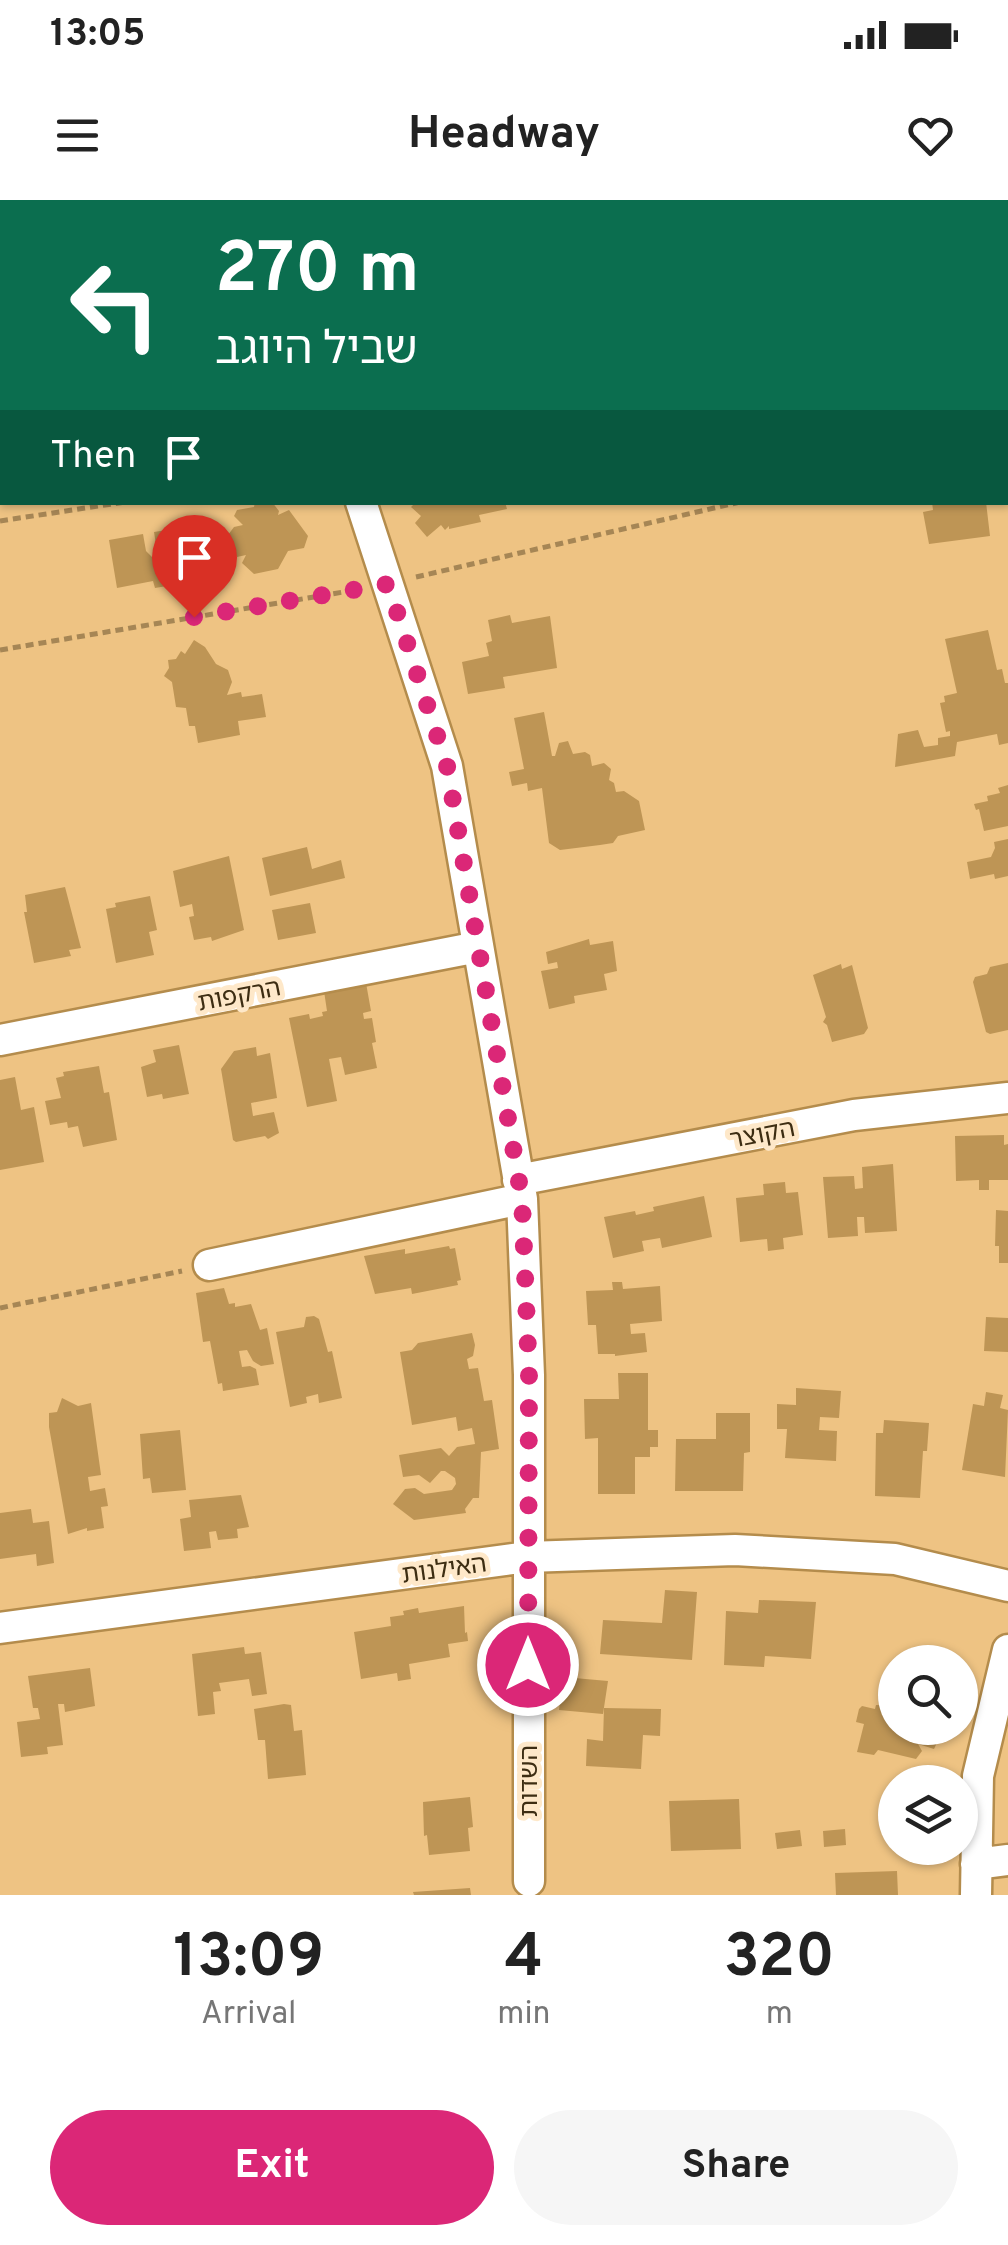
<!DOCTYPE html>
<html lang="en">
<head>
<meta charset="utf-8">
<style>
	:root { --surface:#fff; --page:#f6f6f6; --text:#222; --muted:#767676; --accent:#db2777 }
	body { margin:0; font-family:Overpass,"Noto Sans Hebrew",sans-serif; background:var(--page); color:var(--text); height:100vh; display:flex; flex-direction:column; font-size:38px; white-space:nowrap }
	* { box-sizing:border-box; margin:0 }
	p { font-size:32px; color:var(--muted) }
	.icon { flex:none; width:55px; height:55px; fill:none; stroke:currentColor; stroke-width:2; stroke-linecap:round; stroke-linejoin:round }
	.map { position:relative; height:1695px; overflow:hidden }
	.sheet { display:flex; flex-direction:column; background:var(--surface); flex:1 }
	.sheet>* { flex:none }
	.top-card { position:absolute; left:0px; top:0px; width:1010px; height:305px; box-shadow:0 2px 8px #0004; background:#0b6e4f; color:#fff; overflow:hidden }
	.controls { position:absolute; left:878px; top:1445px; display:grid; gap:20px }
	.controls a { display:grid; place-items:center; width:100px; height:100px; border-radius:50%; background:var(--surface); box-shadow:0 2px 8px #0004; font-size:50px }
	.pin { position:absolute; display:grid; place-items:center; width:85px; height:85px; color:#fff; margin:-102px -42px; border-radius:50% 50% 50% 0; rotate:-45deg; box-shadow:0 0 10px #0007 }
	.pin .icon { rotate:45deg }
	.me { position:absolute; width:110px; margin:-55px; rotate:0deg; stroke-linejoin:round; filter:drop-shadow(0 0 8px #0008) }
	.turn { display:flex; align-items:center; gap:35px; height:210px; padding:0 50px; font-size:45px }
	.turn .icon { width:130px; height:130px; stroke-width:2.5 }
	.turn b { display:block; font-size:70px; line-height:85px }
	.then { display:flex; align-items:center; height:95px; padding:0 50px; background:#0003; gap:20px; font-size:38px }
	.eta { display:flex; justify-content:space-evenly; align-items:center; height:170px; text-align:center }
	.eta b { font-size:60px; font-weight:700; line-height:70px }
	.cta { display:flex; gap:20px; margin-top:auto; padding:20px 50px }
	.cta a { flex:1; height:115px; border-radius:60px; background:var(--accent); color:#fff; font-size:40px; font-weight:700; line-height:115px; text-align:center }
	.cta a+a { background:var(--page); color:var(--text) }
	.status { display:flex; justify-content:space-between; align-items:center; height:70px; padding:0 50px; background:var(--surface); direction:ltr }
	.status svg { height:28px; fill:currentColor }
	header { display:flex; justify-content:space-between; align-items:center; height:130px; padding:0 50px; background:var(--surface); font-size:45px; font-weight:700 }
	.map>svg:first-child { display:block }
	.building { fill:#be9555 }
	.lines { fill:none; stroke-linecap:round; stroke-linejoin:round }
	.minor-casing { stroke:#b48c4c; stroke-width:35 }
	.path { stroke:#a68655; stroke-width:5; stroke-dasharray:8 5; stroke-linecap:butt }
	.minor { stroke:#fff; stroke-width:30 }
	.route { stroke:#db2777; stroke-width:18; stroke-dasharray:0 32.4 }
	.labels { text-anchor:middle; stroke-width:10; stroke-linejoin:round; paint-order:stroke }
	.street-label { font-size:25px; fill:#3d2d12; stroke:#fee8c9 }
</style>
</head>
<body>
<div class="status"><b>13:05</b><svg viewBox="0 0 49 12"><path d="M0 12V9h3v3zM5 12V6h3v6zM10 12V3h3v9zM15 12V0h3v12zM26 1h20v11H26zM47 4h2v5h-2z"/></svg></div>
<header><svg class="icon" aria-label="menu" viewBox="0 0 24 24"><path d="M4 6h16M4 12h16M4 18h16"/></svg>Headway<svg class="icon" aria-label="heart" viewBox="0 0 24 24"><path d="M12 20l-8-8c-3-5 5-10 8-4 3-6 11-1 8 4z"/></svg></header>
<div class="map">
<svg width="1008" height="1695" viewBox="0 0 1008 1695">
	<rect width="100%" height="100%" fill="#eec383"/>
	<path class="building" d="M255,302H272L279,311L278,315L289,310L308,336L304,348L288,351L278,369L254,374L242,363L246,355L237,357L225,339L234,327L243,325L234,316L237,310L254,307Z
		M416,302H505L507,309L479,315L481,322L449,329V326L445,330L441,325L427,337L415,323L421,316L411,307Z
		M932,302H986L990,336L929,344L923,312L933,310Z
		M191,326L198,365L194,366L197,381L155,388L153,381L117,388L109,340L143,334L146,351L153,358H158L154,332Z
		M510,415L512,423L550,416L557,468L503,477L505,488L468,494L462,462L489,456L486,443L492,441L488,420Z
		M988,430L997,470L1002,469L1005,483H1008V543L999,545L997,534L957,542L955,556L895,567L898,534L918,530L924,547L938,545V538L950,536V531L946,532L940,503L945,502L944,496L957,493L945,439Z
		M194,440L205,447L216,464L228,470L232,482L227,495L241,492L242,497L262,494L266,517L238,521L240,535L198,543L195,526H189L186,508L176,507L172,482L164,476L169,468L168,460L176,459L181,451L185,454Z
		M544,512L552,556H555L559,543L568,541L573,554L585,552L590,555L592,566L604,563L611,569L609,580L614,583L616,592L624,591L639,601L645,630L618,636L613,643L600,645L560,650L549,643L542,588L528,591L527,583L512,586L509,572L524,569L514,518Z
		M1008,585V626L984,631L979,609L976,610L974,604L988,601L987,596L1000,593L998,588Z
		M1008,639V676L995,679L994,674L970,679L967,662L991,657L995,648L994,642Z
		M307,647L312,669L341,660L345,678L270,696L262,658Z
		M229,656L244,730L212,741L211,737L194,740L189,717L194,716L192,704L180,707L173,671Z
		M65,687L81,748L69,750L71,756L34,763L24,712H27L25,695Z
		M150,696L157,730L149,732L154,755L116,763L106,709L116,707L115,703Z
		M310,703L316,733L278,740L272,710Z
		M589,739L590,745L613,741L617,771L604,774L607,790L574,796L575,803L549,809L541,771L558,768L557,762L548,764L546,752Z
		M1008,763V830L990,834L986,832L973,782L975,777L987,774L990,767Z
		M841,764L842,769L852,765L868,828L864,834L832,842L827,825L823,822L826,817L813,775Z
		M366,783L371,811L363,813L364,819L372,818L376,842L372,843L377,868L345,875L341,857L329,859L337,901L307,907L289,818L309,814L310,819L323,816L322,812L327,811L324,791Z
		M179,845L189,894L163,899L162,894L147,897L141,867L156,862L153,850Z
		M256,847L257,856L270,853L277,898L251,903L253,916L274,912L279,933L268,939L265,936L236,942L233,940L221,869L234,851Z
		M99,866L104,893L109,892L117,940L83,947L78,926L68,928L67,922L50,925L45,901L61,898L56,878L64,876L63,872Z
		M15,877L21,910L34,907L44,962L0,970V880Z
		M1004,935V945L1008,944V980H989V990H979V980L956,981L955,936Z
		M893,964L897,1031L865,1033L864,1017H857L858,1036L828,1038L823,977L854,976L855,989L863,988L862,967Z
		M785,982L786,993L798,992L803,1035L783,1038L784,1049L768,1051L767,1039L740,1042L736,998L764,995L763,984Z
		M704,996L712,1037L662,1048L660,1038L642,1041L644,1051L613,1058L604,1017L635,1011L636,1015L654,1011L653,1007Z
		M996,1010L1008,1011V1063H999V1046H995Z
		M449,1046L450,1049L455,1048L461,1080L457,1081L458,1085L412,1094L411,1088L375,1094L364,1056L405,1049V1054Z
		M612,1082H622L623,1089L660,1086L662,1121L630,1124L631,1134L645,1133L647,1152L615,1156V1154H598L596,1125H588L586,1091L613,1090Z
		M224,1088L229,1104L235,1103V1107L251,1104L260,1130L267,1128L274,1164L261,1166L253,1161L247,1150L239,1151L242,1167L250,1166L256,1169L259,1185L223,1191L222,1183L218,1184L210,1141L203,1142L196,1093Z
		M314,1116L319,1119L328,1152L332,1151L342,1198L319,1203L318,1194L306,1197L307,1203L290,1207L276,1132L304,1127L306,1117Z
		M986,1117L1008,1118V1152L984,1151Z
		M472,1133L475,1145L473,1156L467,1159L469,1169L478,1168L484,1201L492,1200L499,1249L481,1252L479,1298H473L465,1309L466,1313L414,1320L393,1304L405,1289L415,1288L424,1294L452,1290L456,1284L455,1278L445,1271H441L430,1283L419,1275L403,1277L399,1255L441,1248L449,1256L457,1247L475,1244L472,1228L458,1231L456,1217L412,1225L400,1152L412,1150L418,1143Z
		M618,1173H648V1230H658V1247H650V1257H635V1294H598V1238L585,1239L584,1199H619Z
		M796,1188L841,1191L839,1218L820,1217L819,1230L837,1231L836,1261L785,1258L787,1229H777V1204L796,1205Z
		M986,1192L1003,1195L1000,1208L1008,1210L1005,1277L962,1270L973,1204L984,1206Z
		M62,1198L78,1206L91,1203L101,1275L88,1277L90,1291L105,1288L108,1306L101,1307L104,1328L87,1331V1328L68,1334L49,1227V1213L57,1212Z
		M716,1213H750V1252L744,1253L743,1291H675L676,1239H716Z
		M884,1220L929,1223L927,1251H923L920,1298L875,1296L876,1233H883Z
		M180,1230L186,1290L152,1293L150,1278L143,1279L140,1234Z
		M241,1295L249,1327L237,1329L238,1338L218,1340L216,1331L209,1332L211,1348L184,1351L180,1319L191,1317L189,1300Z
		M31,1309L33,1323L49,1321L54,1363L37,1366L36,1354L0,1359V1313Z
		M665,1390L697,1392L692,1460L600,1454L603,1420L662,1423Z
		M759,1400L816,1402L811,1459L765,1456L764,1467L724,1465L726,1411L758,1413Z
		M464,1406L465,1433L467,1432L468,1441L448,1444L450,1457L409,1464L411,1479L398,1481L397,1473L361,1479L354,1432L391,1426L390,1417L404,1415L403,1411L418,1408L419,1413Z
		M244,1447L245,1454L261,1452L267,1494L252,1496L249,1479L219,1483L221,1491L213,1492L215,1514L198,1516L192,1454Z
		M90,1468L95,1506L65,1512L64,1504H58L63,1545L47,1547L48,1554L21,1557L17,1522L40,1519L38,1508H33L28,1476Z
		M563,1477L608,1481L603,1514L559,1510Z
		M284,1504L291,1505L294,1531L302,1530L306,1575L268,1579L265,1540H258L254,1509Z
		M876,1505L895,1506V1528H944L934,1549L918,1544L922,1551L916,1559L878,1550L874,1555L857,1552L864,1524L856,1522L859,1509L862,1506L875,1509Z
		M604,1508L661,1509L660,1536L643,1535L641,1569L586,1566L587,1539L603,1541Z
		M470,1597L473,1627L468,1628L470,1651L429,1655L427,1635L424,1636L423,1602Z
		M739,1599L741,1649L671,1651L669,1601Z
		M845,1629L846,1645L824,1647L823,1631Z
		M800,1630L802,1646L777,1649L775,1633Z
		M897,1671L898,1695H836L835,1673Z
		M470,1688L471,1695H414L413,1692Z"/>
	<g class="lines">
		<g class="minor-casing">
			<path id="minor" d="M265,0V2
				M699,0L700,2
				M361,302L447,566L522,999L529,1175V1681
				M0,840L478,747
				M518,980L854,915L1008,898
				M209,1065L522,999
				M0,1428L527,1357L735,1350L895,1359L1008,1386
				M976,1664L1008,1660
				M976,1695L978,1576L1008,1450"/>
		</g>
		<path class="path" d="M0,321L125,302
			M416,377L740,302
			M0,450L361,389
			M0,1108L182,1071"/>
		<use href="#minor" class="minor"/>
	</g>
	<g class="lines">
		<path class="route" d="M194,417L388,384L447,566L522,999L529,1175L528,1465"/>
	</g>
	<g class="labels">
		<g class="street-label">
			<text transform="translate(239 794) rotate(-11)" y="9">הרקפות</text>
			<text transform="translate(762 933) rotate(-11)" y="9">הקוצר</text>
			<text transform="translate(444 1368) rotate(-8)" y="9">האילנות</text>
			<text transform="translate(528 1581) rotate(-90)" y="9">השדות</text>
		</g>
	</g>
</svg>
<div class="controls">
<a><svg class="icon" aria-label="search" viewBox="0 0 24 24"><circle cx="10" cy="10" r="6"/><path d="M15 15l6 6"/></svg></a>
<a><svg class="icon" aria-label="layers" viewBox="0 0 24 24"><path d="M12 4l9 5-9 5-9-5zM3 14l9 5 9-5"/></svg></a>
</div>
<div class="pin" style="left:194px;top:417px;background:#d93025"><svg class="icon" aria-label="arrive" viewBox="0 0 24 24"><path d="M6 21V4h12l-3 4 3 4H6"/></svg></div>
<svg class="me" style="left:528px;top:1465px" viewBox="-20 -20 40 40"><circle r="17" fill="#db2777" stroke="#fff" stroke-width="3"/><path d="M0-11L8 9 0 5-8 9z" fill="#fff"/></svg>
<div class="top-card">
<div class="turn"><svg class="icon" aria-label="left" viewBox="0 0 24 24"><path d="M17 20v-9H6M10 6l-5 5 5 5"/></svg><div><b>270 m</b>שביל היוגב</div></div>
<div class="then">Then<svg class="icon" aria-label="arrive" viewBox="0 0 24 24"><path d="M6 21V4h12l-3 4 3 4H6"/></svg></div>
</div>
</div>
<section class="sheet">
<div class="eta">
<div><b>13:09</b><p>Arrival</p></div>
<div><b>4</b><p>min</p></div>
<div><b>320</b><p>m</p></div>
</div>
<div class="cta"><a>Exit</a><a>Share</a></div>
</section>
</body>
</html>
